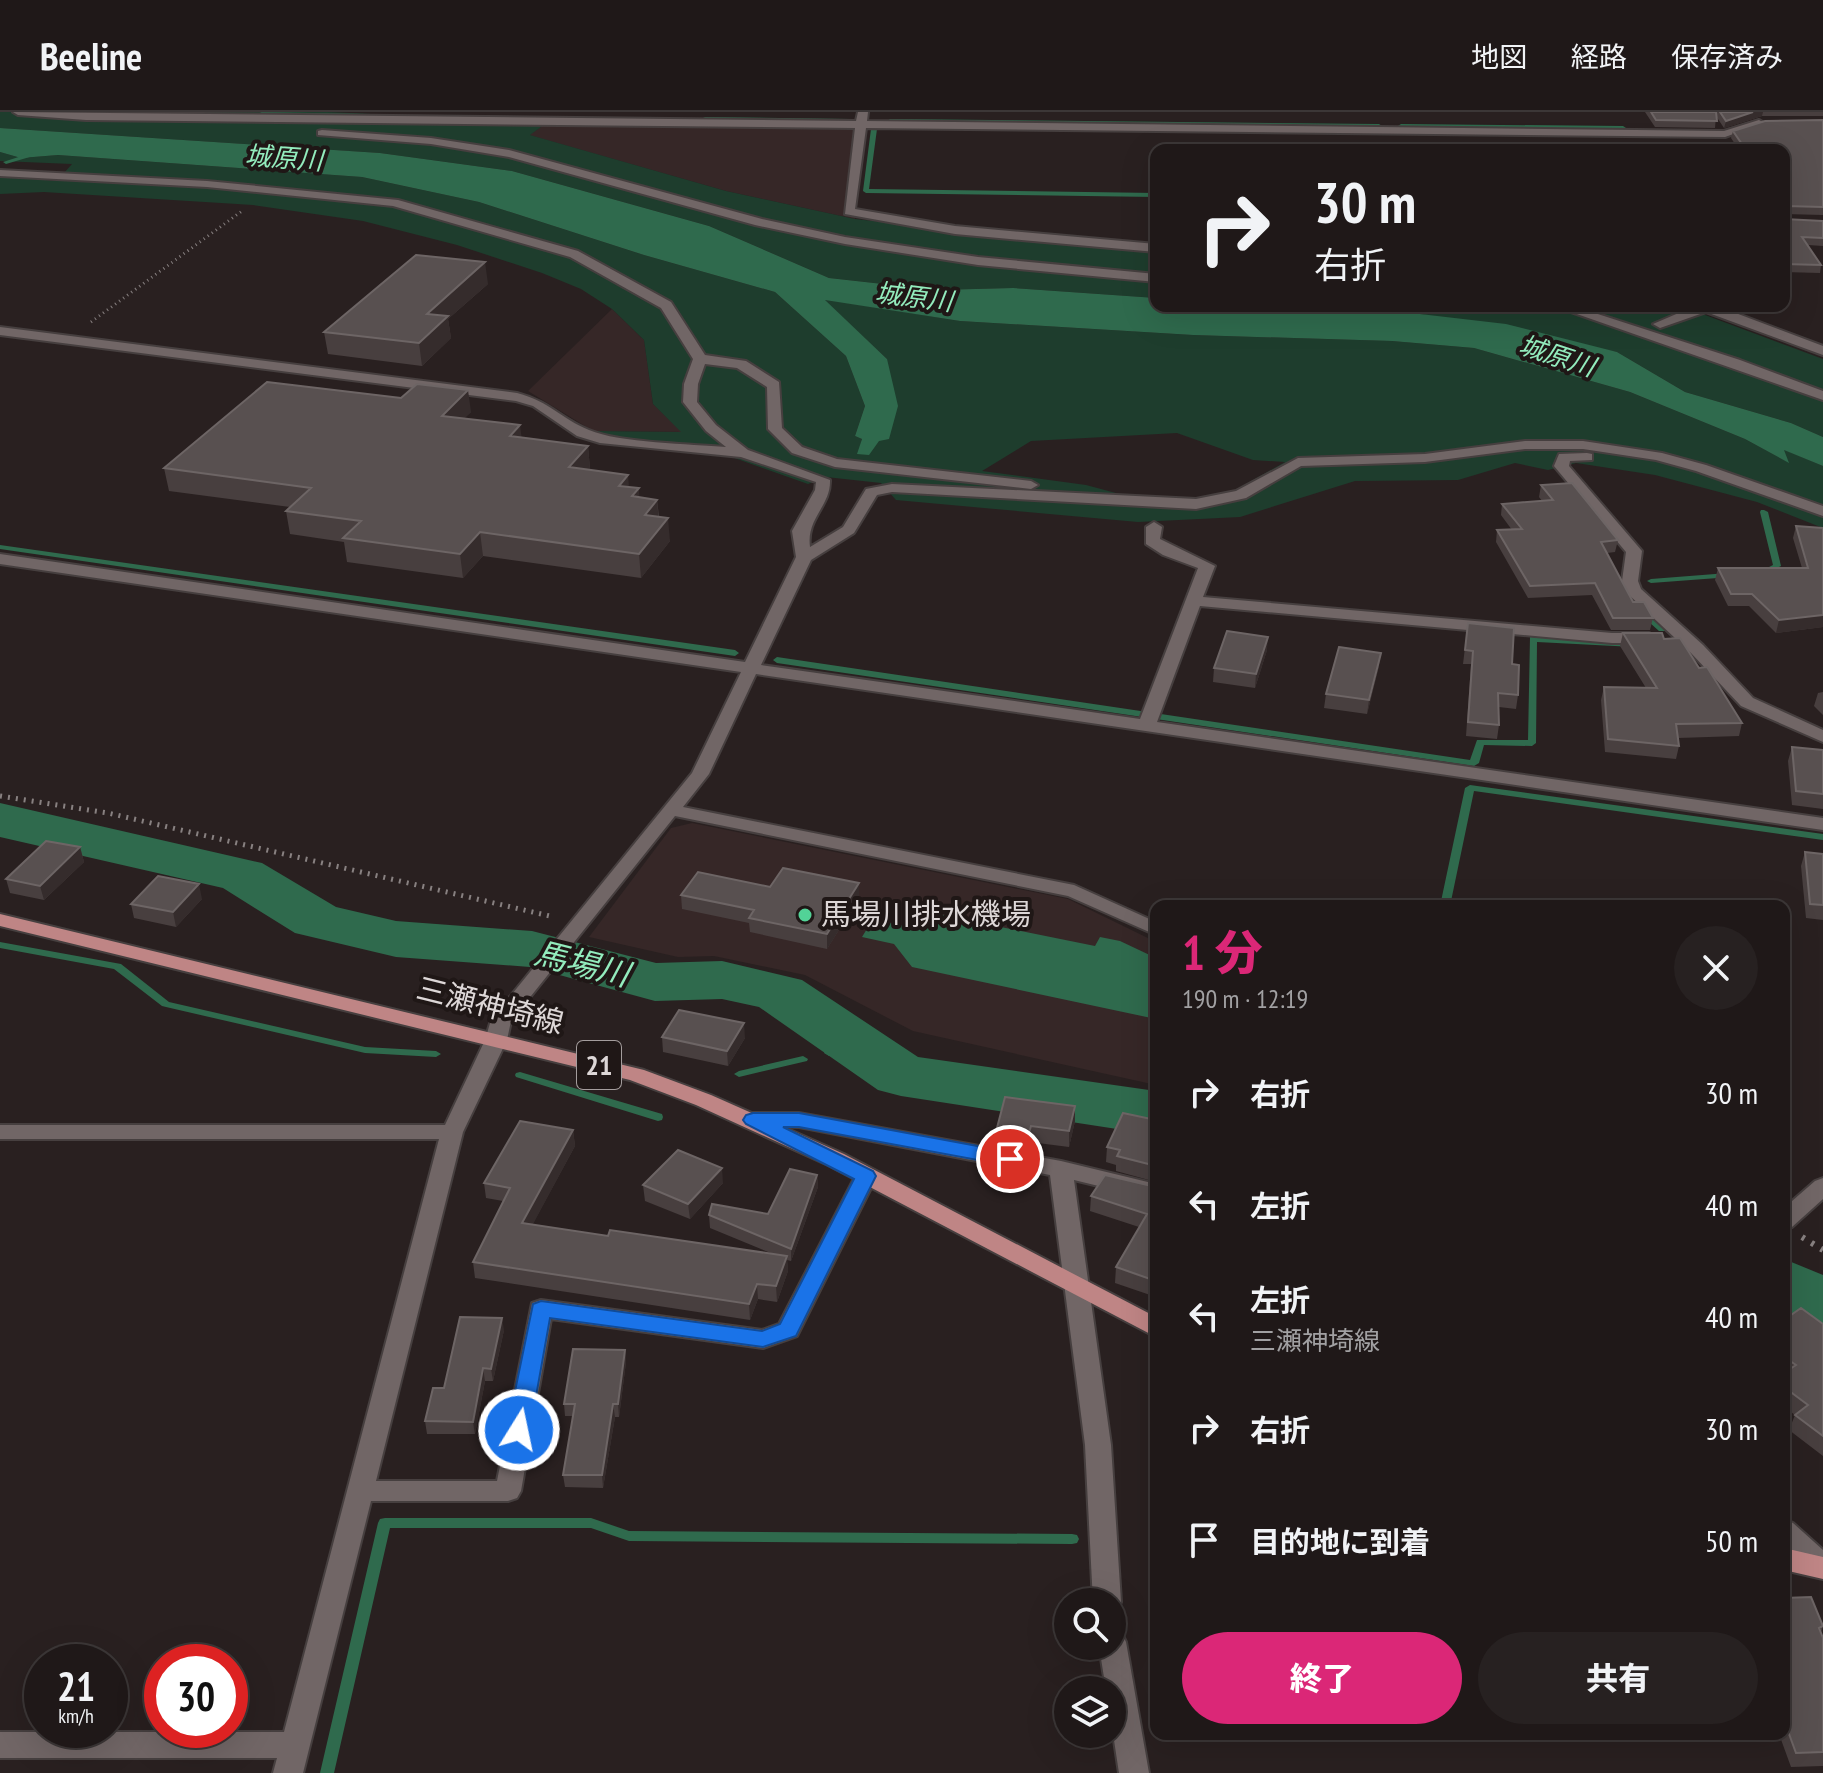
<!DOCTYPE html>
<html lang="ja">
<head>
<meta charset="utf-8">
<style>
	:root { --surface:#1f1818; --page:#272121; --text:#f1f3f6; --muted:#a1a0a2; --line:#3c3737; --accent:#db2777 }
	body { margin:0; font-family:"PT Sans Narrow","Noto Sans JP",sans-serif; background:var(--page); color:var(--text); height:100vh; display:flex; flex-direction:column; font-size:30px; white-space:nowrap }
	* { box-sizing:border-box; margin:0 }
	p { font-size:26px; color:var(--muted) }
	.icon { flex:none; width:44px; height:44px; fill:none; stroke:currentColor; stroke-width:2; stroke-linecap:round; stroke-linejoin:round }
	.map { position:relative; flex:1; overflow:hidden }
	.details { position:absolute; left:1150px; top:788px; width:640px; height:840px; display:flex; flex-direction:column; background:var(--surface); border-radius:16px; box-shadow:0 8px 32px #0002,0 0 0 2px var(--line) }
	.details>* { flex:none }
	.top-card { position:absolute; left:1150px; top:32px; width:640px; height:168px; border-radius:16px; box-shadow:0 8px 32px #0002,0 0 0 2px var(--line); background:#1f1818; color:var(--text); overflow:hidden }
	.controls { position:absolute; left:1054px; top:1476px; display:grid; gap:16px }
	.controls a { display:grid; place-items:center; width:72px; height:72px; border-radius:50%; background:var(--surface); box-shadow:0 8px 32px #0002,0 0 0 2px var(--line); font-size:40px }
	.speed { position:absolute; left:24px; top:1532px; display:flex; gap:16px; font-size:40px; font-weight:700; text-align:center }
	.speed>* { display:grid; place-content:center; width:104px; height:104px; border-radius:50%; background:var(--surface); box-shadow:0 8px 32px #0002,0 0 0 2px var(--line); line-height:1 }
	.speed small { font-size:20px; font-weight:400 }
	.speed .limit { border:12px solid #d22; background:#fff; color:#111 }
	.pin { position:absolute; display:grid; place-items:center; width:68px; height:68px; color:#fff; margin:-34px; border:4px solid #fff; border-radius:50%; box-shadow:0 2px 8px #0007 }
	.me { position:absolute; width:88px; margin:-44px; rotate:10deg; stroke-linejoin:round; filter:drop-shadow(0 0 6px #0008) }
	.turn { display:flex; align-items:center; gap:28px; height:168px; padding:0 32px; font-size:36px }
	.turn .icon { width:104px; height:104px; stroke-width:2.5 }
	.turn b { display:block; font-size:56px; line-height:68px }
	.round { display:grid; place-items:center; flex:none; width:84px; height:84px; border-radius:42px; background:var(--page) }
	.summary { display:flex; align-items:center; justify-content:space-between; height:136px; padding:0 32px }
	h1 { font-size:48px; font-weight:800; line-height:60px; color:var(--accent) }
	.cta { display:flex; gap:16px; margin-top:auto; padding:16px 32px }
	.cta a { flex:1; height:92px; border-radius:48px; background:var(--accent); color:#fff; font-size:32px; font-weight:800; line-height:92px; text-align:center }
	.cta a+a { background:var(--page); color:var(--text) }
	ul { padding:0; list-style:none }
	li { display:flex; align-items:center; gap:24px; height:112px; padding:0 32px }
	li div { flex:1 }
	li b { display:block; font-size:30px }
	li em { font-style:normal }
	header { display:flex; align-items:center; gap:48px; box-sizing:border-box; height:112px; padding:0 40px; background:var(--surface); border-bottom:2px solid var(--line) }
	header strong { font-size:38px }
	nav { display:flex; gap:44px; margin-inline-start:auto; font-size:28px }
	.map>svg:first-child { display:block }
	.built { fill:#362727 }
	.green { fill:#1e3d2d; fill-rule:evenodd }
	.water { fill:#2f6a4d }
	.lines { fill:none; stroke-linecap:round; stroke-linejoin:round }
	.stream { fill:#2f6a4d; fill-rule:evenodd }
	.river { fill:#2f6a4d; fill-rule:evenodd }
	.minor-casing { stroke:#463f3f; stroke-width:4 }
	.primary-casing { stroke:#463f3f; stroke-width:4 }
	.path-far2 { stroke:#888181; stroke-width:3; stroke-dasharray:1 4; stroke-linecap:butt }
	.path-far1 { stroke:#888181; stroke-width:5; stroke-dasharray:2 6; stroke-linecap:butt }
	.path { stroke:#888181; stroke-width:6; stroke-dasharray:3 8; stroke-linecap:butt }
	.minor { fill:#716666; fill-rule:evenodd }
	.primary { fill:#bf8585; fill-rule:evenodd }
	.wall { fill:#483f3f }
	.shaded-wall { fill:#352c2c }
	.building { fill:#585050; stroke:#6d6565; stroke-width:2 }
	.route { fill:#1a73e8; stroke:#114b97; stroke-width:2 }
	.poi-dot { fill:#52d397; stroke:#1f1716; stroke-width:3 }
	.labels { text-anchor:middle; stroke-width:8; stroke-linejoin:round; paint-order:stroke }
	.far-water-label { font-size:26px; font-style:italic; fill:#93ecbd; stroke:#1f1716 }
	.shield { fill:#1f1716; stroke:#a49d9d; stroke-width:2 }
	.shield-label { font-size:28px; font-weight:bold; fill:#ddd7d7 }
	.poi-label { font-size:30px; fill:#ddd7d7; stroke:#1f1716; text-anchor:start }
	.street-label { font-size:30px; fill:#ddd7d7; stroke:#1f1716 }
	.water-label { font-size:32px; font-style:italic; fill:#93ecbd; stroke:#1f1716 }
</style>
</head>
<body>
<header>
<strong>Beeline</strong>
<nav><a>地図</a><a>経路</a><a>保存済み</a></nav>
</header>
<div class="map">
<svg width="1823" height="1661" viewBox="0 0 1823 1661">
	<rect width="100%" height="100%" fill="#292020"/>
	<path class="built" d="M552,7L868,11L855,107L726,79L529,23Z
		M612,197L644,228L653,292L682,320L593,319L528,279Z
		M692,711L1068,787L1156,830V973L913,919L805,863L714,844L678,845L589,825L671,716Z"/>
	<path class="green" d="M0,0H328L460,6L552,7L530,23L726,79L855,107L1156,140V186L1013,176L937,178L829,166L709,114L512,59L380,41L0,16Z
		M0,40L21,46L58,43L362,65L479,90L644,143L775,180L846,244L865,294L855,324L862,327L858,342L887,247L823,187L960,209L1193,223L1392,229L1474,236L1630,280L1745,327L1788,350L1783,337L1823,354V416L1757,390L1655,363L1576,351L1548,358L1515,351L1458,368L1355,369L1240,405L1138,410L896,388L881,371L826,365L808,372L726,343L589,329L593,319L681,320L653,292L644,228L612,197L581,177L542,161L457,133L363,109L253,93L44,80L0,82V64L57,69L72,52L0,49ZM1177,321L1253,348L1285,350L1230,381L1200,387L1127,384L1086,373L982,359L1031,329Z
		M1268,194H1681L1823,247V325L1791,311L1685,280L1617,240L1420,202Z"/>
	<path class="water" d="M0,16L380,41L512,59L709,114L829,166L937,178L1013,176L1156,186V194H1268L1420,202L1506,212L1617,240L1685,280L1791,311L1823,325V354L1784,338L1789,351L1745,327L1630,280L1474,236L1392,229L1193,223L960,209L825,188L887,247L898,294L889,327L879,329L869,343L857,342L862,327L855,324L865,294L846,244L775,180L644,143L479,90L362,65L58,43L21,46L0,40Z
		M942,803L1095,834L1100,825L1120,829L1156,846V907L912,855L894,832L862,825L873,807L905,814Z"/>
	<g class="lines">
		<path class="stream" d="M260,0L366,2L369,4L366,6L263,2Z
			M705,5L851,7L854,9L851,11L703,8V6Z
			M890,7L1379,12L1382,14L1379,16L888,10L887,9Z
			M1401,12L1623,14L1626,16L1623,18L1399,15L1398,14Z
			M874,15L877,17L869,77L1156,81V85L866,81L863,79L871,17Z
			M31,41L33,42V44L6,52L3,50Z
			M1761,398H1764L1768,400L1781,454L1764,463H1761V459L1773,453L1760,400Z
			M0,433L735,538L739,541L735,544L0,437Z
			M1728,461L1732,463L1731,465L1651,471L1647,469L1651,467Z
			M1640,498H1646L1665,515V519H1659L1640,502Z
			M1530,525L1634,529L1638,532L1634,535L1537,530L1536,631L1532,634L1484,633L1479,651L1474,654L777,551L773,548L777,545L1470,648L1477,628H1528Z
			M1470,673L1823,722V728L1474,679L1450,794H1440L1465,676Z
			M0,830L121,852L169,890L365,935L436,939L441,942L436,945L365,941L166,895L162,894L114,857L0,836Z
			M856,931L861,934L860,936L829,944L824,941L825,939Z
			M803,944L808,947L807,949L739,965L734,962L739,959Z
			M520,960L662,1002L663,1005L662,1008L658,1009L516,965L515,963L516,961Z
			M385,1406H591L629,1419L1072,1422L1077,1423L1079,1427L1077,1431L1072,1432L629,1429L591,1416H390L334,1661H320L378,1411L380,1407Z"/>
		<path class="river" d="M0,691L262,751L336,795L396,809L532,819L656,851L722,849L802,868L918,945L1156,979V1023L901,984L878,978L759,895L722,887L655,889L530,855L396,845L295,821L223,776L0,725Z
			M1784,1147L1823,1163V1221L1784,1206Z"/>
		<g class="minor-casing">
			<path id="minor" d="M13,0L856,9L858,0H868L867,9L1724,19L1759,8L1764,11L1725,25L866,16L855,97L955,114L1156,132V140L955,122L845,102L855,16L86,8L18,3Z
				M322,18L431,26L509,38L762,107L845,125L978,145L1156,162V170L978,153L845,132L755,113L509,45L431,32L318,23V19Z
				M0,58L207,69L398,88L578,139L671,190L705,243L746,249L779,270L782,316L802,335L837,347L1031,369L1038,373L1031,377L835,355L792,341L768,317L767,275L737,256L705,252L698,272L697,290L716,313L748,338L830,368C831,394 806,406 810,435L843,415L866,377L892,372L1196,387L1236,379L1298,346L1425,342L1525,329H1583L1662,341L1706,353L1823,394V404L1696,359L1656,348L1583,337H1525L1425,350L1301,354L1246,386L1196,397L892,380L877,383L854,421L811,448L761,553L1140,607L1198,456L1163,443L1146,432V415L1154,410L1162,415L1160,427L1215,454L1203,485L1612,521H1649L1657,526L1649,531H1612L1200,494L1157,610L1823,706V718L756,562L709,662L683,695L1074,773L1156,810V823L1068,784L675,704L511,909L507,928L463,1020L376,1369H497L532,1191L541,1188L762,1218L779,1212L858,1059H874L877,1064L797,1224L763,1236L551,1207L521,1379L517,1386L508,1389H371L303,1661H273L277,1646H0V1620H284L439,1027H0V1013H445L485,928L491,908L692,661L741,560L0,452V442L745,550L796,445L792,419L815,378L816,370L741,345L600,331L577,324L533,294L516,289L0,223V215L517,281C551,290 561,307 589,318C619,331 691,332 726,335L706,319L683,290L684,272L693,247L661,196L570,145L393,94L207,75L0,64Z
				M1554,194H1573L1740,248L1823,279V288Z
				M1695,194H1717L1823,234V243L1706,200L1660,216L1653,212Z
				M1587,341L1592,342V348L1570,349L1569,354L1642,439L1638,469L1641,477L1703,533L1753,586L1823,618V630L1741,594L1691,541L1628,482L1622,469L1626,440L1554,354L1559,342Z
				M753,1001H799L1061,1049L1156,1072V1088L1074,1068L1111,1333L1121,1490L1117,1498L1112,1499V1490H1093L1085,1333L1050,1063L799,1015L745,1013L742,1008L745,1003Z
				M1823,1066V1087L1792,1115L1784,1117V1096L1815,1069Z
				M1784,1407L1793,1411L1823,1438V1465L1813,1462L1784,1434Z
				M1112,1518L1122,1522L1126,1530L1149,1661H1119L1112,1615V1578H1106L1099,1534H1112Z"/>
		</g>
		<g class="primary-casing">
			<path id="primary" d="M0,802L644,958L711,983L844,1042L1156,1205V1225L828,1053L696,993L630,968L0,814Z
				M1784,1436L1823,1445V1467L1784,1458Z"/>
		</g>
		<path class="path-far2" d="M91,210L242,99"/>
		<path class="path-far1" d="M0,684L108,701L554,805"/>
		<path class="path" d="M1802,1125L1823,1138"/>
		<use href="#minor" class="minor"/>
		<use href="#primary" class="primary"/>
	</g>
	<path class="wall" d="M1645,0H1823V4H1762L1724,16L1716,4L1715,16L1655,15Z
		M1823,8V103L1784,102V38H1739L1731,26L1733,19Z
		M1784,107L1823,109V134L1808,133L1821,153L1820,161L1784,160Z
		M488,172L448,207L451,226L422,254L328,242L324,220Z
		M471,300L464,306L522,326L588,334L590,357L589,358L629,375L639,385L657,388L659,404L670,429L641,466L483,444L463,466L347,450L344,430L290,422L286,399L290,395L169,379L164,356Z
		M1541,373L1618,428L1615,440L1607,441L1633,490L1653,506L1650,518H1611L1592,483L1528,486L1496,430L1497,418H1512L1501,403L1502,392L1542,389L1539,385Z
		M1796,414L1823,515L1776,521L1749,494H1728L1715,468L1718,456H1802L1793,426Z
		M1468,511L1512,552L1518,583L1516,597L1499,595V613L1497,627L1466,624L1471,552H1463Z
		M1623,521L1664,527L1699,556L1742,611L1739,624L1678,626L1679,634L1676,647L1605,640L1601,588L1604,575L1646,576L1620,534Z
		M1267,538L1255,576L1213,570L1214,556Z
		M1379,554L1367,602L1324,596L1326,582Z
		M1823,580V603L1814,594L1818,581Z
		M1792,635L1823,638V697L1792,693L1788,649Z
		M80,735L84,750L44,788L10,781L6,767Z
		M1805,740L1823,742V808L1806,806L1801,754Z
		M770,775L859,786L827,837L750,820L749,811L682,797L681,783Z
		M202,787L176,815L134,806L131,792Z
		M662,925L745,926L728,954L663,940Z
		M1156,1008V1070L1116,1059V1053L1106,1050L1107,1035Z
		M1075,1009L1069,1035L1030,1030L1029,1036L996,1032L997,1016Z
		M573,1018L575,1034L532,1113L608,1124L773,1142L710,1116L709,1103L768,1102L817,1063L818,1075L791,1149L787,1148L788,1159L777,1190L758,1187L750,1208L475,1166L473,1150L503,1089L486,1086L484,1071Z
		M723,1071L690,1107L645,1089L643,1073Z
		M1156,1075V1185L1115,1171L1116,1155L1139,1115L1090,1099L1091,1084Z
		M1784,1208L1823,1212V1344L1789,1318L1795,1303L1784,1295Z
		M504,1218L493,1269H485L475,1322H427L425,1309L444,1276Z
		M625,1238L626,1250L619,1305H615L603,1376L565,1375L563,1363L573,1304H565L564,1292Z
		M1784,1486L1823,1514L1821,1521L1823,1526V1654L1791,1655L1779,1622H1784Z"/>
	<path class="shaded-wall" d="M1753,0H1763L1762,4L1724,16L1726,9Z
		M485,150L488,172L448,207L451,226L422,254L419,231L427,202Z
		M468,278L471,300L445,326L442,304Z
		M520,313L523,336L510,324Z
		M588,334L590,357L571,378L569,355Z
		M628,363L630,386L619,374Z
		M639,376L640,399L632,384Z
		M657,388L659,411L645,403Z
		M668,406L670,429L641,466L639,442Z
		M480,420L483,444L463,466L460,442Z
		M1823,503V515L1776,521L1779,508Z
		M1268,525L1267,538L1255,576L1256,562Z
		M1381,541L1379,554L1367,602L1369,588Z
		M80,735L84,750L44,788L40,774Z
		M859,771V786L827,837V822Z
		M199,772L202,787L176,815L173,800Z
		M744,911L745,926L728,954L727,939Z
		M1075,994V1009L1069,1035V1019Z
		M573,1018L575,1034L525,1127L522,1111Z
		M722,1056L723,1071L690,1107L688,1092Z
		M817,1063L818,1075L791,1149V1137Z
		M787,1144L788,1159L777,1190L776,1174Z
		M757,1172L758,1187L750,1208L749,1192Z
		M502,1206L504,1218L493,1269L491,1257Z
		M625,1238L626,1250L619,1305L618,1292Z
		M483,1256L485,1269L475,1322L473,1310Z
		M613,1292L615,1305L603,1376L602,1363Z"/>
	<path class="building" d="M1651,0H1716L1717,9L1656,8Z
		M1720,0H1753L1726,9Z
		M1823,8V95L1786,94L1784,96V38H1746L1733,19L1765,9Z
		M1784,107L1823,109V126L1802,125L1821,153L1784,152V118H1786L1784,115Z
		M416,143L485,150L427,202L448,204L419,231L324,220Z
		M267,270L401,286L417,272L468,278L442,304L520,313L510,324L588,334L569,355L628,363L619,374L639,376L632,384L657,388L645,403L668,406L639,442L480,420L460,442L343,426L361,409L286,399L311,376L164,356Z
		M1572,371L1618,428L1601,430L1633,490H1644L1653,506H1613L1595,471L1530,474L1497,418L1522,417L1502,392L1553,388L1541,373Z
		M1796,414L1823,416V503L1779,508L1752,482H1731L1718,456H1808Z
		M1468,511L1514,516L1512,552L1519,553L1518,583L1498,581L1499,613L1468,610L1473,539L1465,538Z
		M1227,519L1268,525L1256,562L1214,556Z
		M1623,521H1662L1664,527L1680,526L1699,556L1707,555L1742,611L1676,612L1679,634L1608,627L1604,575L1657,576Z
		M1339,535L1381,541L1369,588L1326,582Z
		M1792,635L1823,638V682L1796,679Z
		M46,729L80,735L40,774L6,767Z
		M1805,740L1823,742V793L1810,792Z
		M783,756L859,771L827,822L749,806L754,798L681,783L698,760L770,775Z
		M158,764L199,772L173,800L131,792Z
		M679,898L744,911L727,939L662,925Z
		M1005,985L1075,994L1069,1019L1031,1014L1029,1021L997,1016Z
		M1123,1001L1156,1008V1054L1117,1044L1120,1038L1107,1035Z
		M520,1009L573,1018L522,1111L608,1124L610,1118L787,1144L776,1174L757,1172L749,1192L473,1150L510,1076L484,1071Z
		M678,1038L722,1056L688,1092L643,1073Z
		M790,1057L817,1063L791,1137L709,1103L712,1092L768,1102Z
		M1105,1063L1156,1075V1082L1150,1097L1156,1086V1169L1116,1155L1147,1102L1091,1084Z
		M1801,1196L1823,1212V1324L1795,1303L1808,1293L1784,1275V1261L1796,1253L1784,1245V1208Z
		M460,1205L502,1206L491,1257L483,1256L473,1310L425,1309L433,1276H444Z
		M573,1237L625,1238L618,1292H613L602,1363H563L575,1292H564Z
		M1811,1485L1823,1514L1819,1516L1823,1526V1640L1796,1641L1784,1608V1486Z"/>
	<path class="route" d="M753,1001H799L1010,1040L1020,1047L1010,1054L799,1015H783L873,1059L876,1064L796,1224L763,1235L550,1206L530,1318L527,1325L519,1327L510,1325L507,1318L533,1192L541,1189L762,1219L780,1212L854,1067L746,1012L743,1008L746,1003Z"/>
	<circle class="poi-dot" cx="805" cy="803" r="8"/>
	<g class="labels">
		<g class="far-water-label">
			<text transform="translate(284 46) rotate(4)" y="9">城原川</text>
			<text transform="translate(914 185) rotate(7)" y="9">城原川</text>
			<text transform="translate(1557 244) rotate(18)" y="9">城原川</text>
		</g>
		<rect class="shield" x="577" y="929" width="44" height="48" rx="6"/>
		<g class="shield-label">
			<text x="599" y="963">21</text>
		</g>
		<g class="poi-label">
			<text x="821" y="813">馬場川排水機場</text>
		</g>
		<g class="street-label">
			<text transform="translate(490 894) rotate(14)" y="10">三瀬神埼線</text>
		</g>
		<g class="water-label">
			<text transform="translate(582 852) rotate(14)" y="11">馬場川</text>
		</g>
	</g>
</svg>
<div class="controls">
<a><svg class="icon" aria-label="search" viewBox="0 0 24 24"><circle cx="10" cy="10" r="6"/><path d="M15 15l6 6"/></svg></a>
<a><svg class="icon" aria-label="layers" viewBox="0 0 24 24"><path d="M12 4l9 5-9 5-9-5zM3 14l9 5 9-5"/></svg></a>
</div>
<div class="speed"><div>21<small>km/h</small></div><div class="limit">30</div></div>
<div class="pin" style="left:1010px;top:1047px;background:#d93025"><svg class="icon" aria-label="arrive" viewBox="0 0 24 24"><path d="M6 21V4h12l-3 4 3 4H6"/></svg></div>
<svg class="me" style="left:519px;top:1318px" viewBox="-20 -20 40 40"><circle r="17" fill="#1a73e8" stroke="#fff" stroke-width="3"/><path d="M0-11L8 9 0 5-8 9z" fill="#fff"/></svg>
<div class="top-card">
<div class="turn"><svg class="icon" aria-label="right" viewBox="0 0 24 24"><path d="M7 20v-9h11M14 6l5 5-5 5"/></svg><div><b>30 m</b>右折</div></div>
</div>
<section class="details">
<div class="summary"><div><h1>1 分</h1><p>190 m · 12:19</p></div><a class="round"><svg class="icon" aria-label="close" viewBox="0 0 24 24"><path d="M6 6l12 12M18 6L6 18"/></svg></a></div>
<ul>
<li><svg class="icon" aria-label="right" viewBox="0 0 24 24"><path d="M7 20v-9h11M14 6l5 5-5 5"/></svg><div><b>右折</b></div><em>30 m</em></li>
<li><svg class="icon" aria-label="left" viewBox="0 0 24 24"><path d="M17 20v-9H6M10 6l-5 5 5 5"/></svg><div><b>左折</b></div><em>40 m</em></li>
<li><svg class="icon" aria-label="left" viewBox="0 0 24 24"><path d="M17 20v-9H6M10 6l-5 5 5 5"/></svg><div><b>左折</b><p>三瀬神埼線</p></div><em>40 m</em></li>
<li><svg class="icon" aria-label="right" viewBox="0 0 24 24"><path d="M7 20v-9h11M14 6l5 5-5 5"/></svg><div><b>右折</b></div><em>30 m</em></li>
<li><svg class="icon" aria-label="arrive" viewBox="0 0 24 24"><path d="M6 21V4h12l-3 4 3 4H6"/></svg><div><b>目的地に到着</b></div><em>50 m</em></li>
</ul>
<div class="cta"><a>終了</a><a>共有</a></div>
</section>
</div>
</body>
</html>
